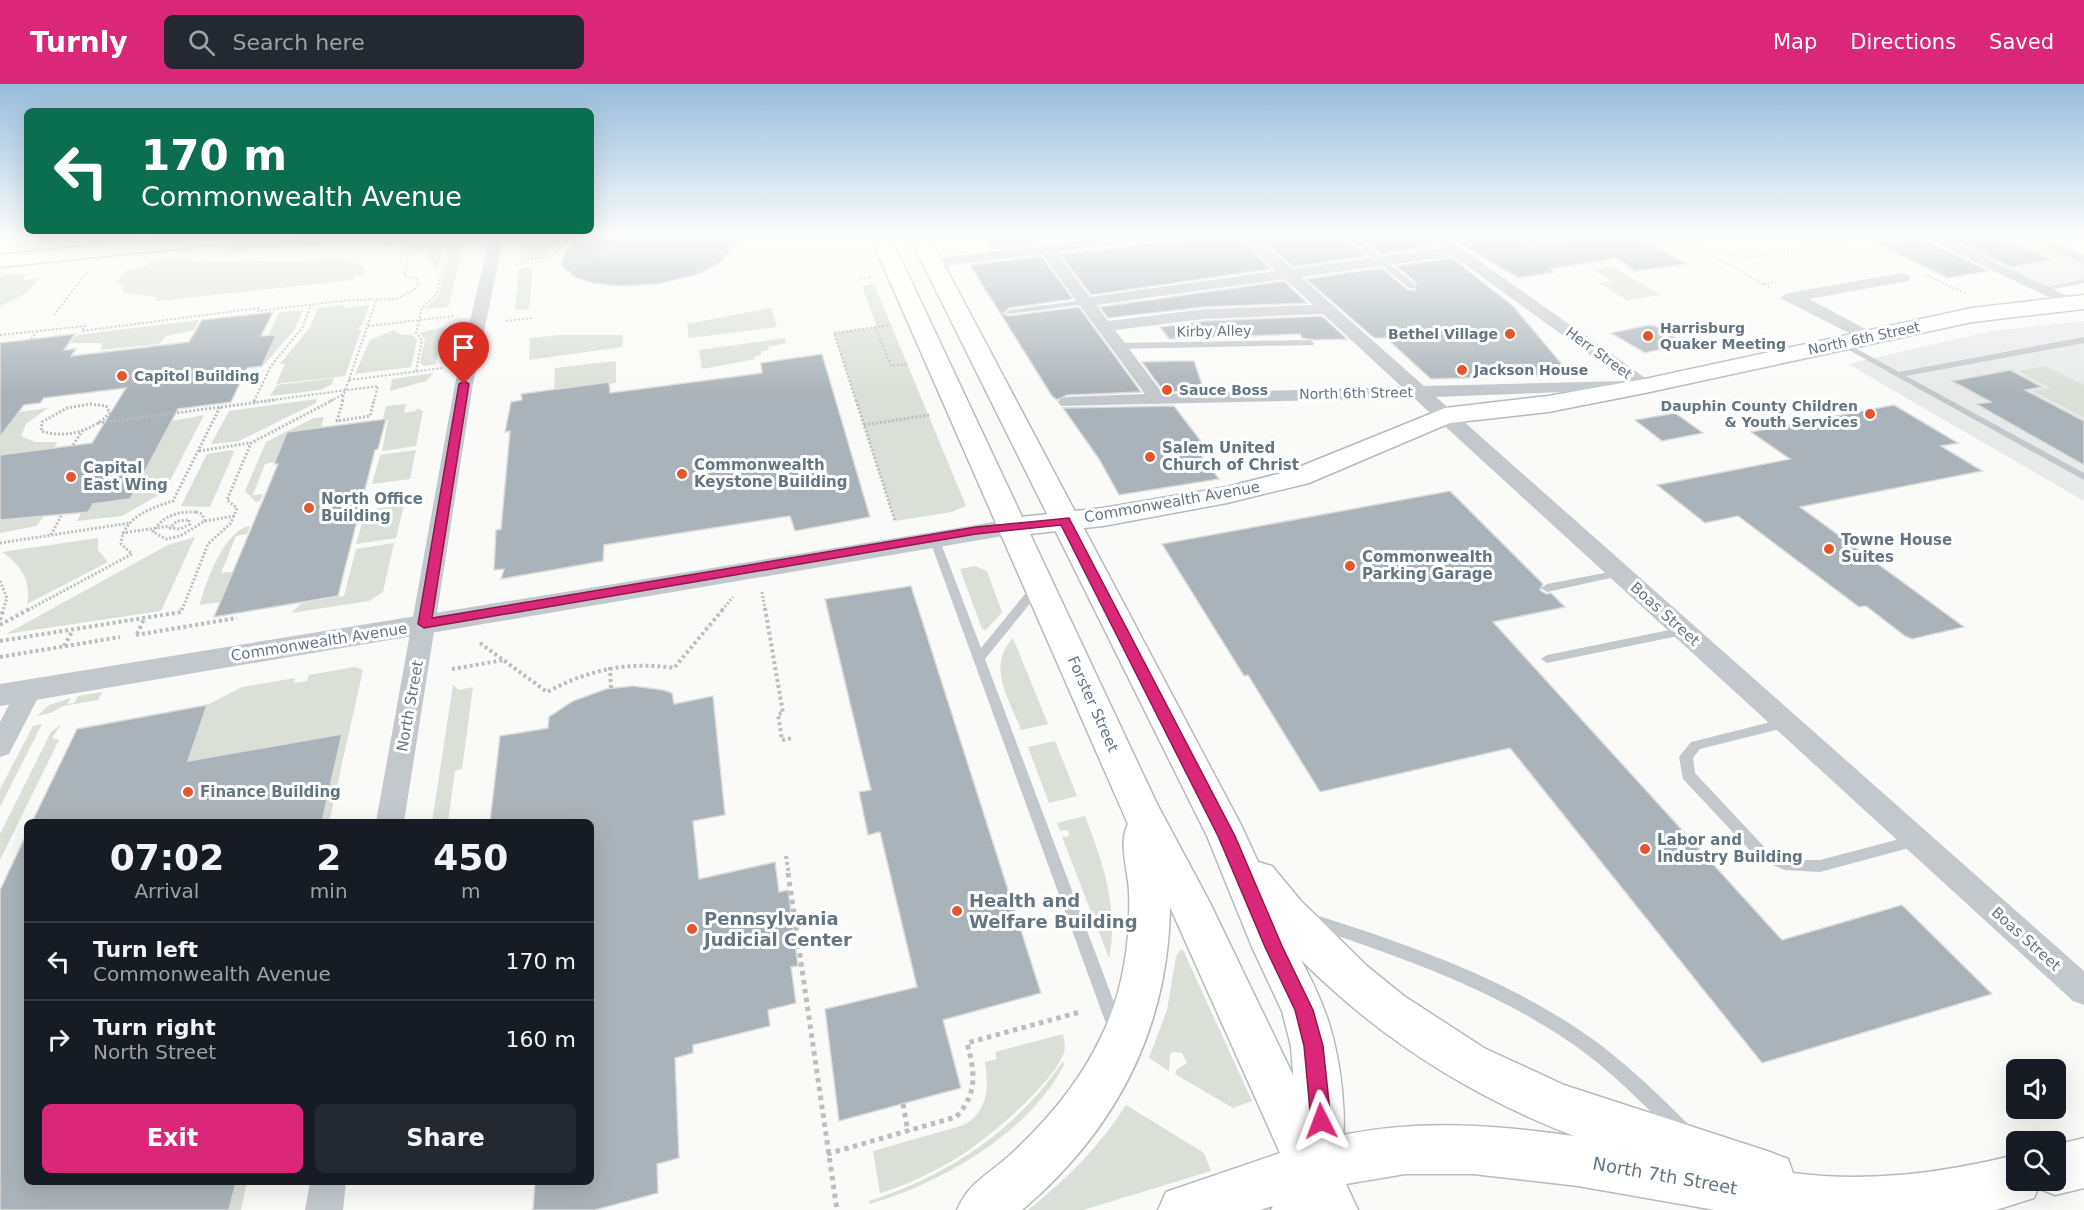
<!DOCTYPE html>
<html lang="en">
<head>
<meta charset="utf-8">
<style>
	:root { --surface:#171b24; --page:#242831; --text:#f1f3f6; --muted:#9ea1a6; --line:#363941; --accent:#db2777 }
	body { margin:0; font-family:"DejaVu Sans",sans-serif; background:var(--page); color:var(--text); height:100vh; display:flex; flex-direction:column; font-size:22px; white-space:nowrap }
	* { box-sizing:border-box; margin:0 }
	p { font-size:20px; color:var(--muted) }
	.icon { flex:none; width:33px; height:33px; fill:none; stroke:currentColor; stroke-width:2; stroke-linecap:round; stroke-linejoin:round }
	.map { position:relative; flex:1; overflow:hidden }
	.panel { position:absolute; left:24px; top:735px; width:570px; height:366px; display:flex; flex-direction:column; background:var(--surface); border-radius:9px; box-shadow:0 6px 24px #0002 }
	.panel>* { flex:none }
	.guide { position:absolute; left:24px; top:24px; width:570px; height:126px; border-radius:9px; box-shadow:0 6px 24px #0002; background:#0b6e4f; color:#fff; overflow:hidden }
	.tools { position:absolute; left:2006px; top:975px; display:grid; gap:12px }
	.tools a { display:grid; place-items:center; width:60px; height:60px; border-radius:9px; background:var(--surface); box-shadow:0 6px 24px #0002; font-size:30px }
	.pin { position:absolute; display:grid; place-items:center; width:51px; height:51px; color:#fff; margin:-62px -26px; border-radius:50% 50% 50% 0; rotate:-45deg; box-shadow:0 0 6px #0007 }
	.pin .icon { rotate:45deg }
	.me { position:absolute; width:66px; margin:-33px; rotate:357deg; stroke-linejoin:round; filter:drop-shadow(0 0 4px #0008) }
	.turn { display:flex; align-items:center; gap:21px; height:126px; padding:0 18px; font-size:27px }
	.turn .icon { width:78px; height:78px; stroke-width:2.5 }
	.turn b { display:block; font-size:42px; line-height:51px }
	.eta { display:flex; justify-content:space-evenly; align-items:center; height:102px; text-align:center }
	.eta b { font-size:36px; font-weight:700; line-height:42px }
	.cta { display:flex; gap:12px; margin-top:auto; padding:12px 18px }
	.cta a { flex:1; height:69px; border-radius:9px; background:var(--accent); color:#fff; font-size:24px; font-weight:700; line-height:69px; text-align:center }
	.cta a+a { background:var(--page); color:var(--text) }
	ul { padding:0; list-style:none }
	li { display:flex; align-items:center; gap:18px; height:78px; padding:0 18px; border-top:2px solid var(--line) }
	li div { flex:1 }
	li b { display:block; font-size:22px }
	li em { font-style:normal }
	header { display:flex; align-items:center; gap:36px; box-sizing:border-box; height:84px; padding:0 30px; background:var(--accent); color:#fff }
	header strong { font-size:28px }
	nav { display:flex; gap:33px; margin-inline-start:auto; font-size:21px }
	.search { width:420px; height:54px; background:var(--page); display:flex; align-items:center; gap:15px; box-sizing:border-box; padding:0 21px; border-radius:9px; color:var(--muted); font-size:22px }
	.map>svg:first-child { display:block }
	.built { fill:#e8e9e9 }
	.green { fill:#dadfd7 }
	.building { fill:#aab3b9; stroke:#dcdcda; stroke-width:1.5 }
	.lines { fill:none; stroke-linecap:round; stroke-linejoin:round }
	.secondary-casing { stroke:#b3babf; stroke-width:3 }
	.primary-casing { stroke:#b5babe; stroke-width:3 }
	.path-far3 { stroke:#bbbfc2; stroke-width:2; stroke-dasharray:2 2; stroke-linecap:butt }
	.path-far2 { stroke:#bbbfc2; stroke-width:3; stroke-dasharray:2 2; stroke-linecap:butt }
	.path-far1 { stroke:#bbbfc2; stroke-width:4; stroke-dasharray:3 3; stroke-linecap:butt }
	.path { stroke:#bbbfc2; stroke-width:5; stroke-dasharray:4.5 4.5; stroke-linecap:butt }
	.service { fill:#c3c8cc; fill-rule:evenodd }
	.minor { fill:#c3c8cc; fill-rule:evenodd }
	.tertiary { fill:#c3c8cc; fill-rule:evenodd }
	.secondary { fill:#fff; fill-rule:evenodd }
	.primary { fill:#fff; fill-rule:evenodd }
	.route { fill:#db2777; stroke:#8e194d; stroke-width:1.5 }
	.poi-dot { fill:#e4572e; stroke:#fff; stroke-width:2 }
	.labels { text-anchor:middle; stroke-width:6; stroke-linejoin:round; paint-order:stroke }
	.far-poi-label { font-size:14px; font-weight:bold; fill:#657683; stroke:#fff; text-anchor:start }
	.far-street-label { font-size:14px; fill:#657683; stroke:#fff }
	.poi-label { font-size:15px; font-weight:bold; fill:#657683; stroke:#fff; text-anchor:start }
	.street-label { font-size:15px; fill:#657683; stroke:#fff }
	.near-poi-label { font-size:18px; font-weight:bold; fill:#657683; stroke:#fff; text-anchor:start }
	.near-street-label { font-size:18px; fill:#657683; stroke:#fff }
</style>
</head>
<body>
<header>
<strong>Turnly</strong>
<div class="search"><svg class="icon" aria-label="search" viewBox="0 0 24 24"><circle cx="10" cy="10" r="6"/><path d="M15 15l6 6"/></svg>Search here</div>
<nav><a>Map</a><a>Directions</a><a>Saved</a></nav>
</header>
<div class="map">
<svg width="2084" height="1126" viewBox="0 0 2084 1126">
	<rect width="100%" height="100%" fill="#fafaf8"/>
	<path class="built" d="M1927,152H2027L2084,176V197L2043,205Z
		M2084,237V417L1848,280L1991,247Z"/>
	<path class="green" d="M305,152H400L396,157L399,161L341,159L226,167L237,159Z
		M406,152H447L437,186L425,168L413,167L403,157Z
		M466,152L448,223L425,225L438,212L453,153Z
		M525,152H567L544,175L520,178Z
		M170,175L215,178L339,176L359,179L366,186L363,192H355L353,196L158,217L155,213L122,208L125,201L116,200L127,185L145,183L149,177Z
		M533,182L529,225L515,226L519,184Z
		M1613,183L1660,211L1627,216L1599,199L1611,197L1593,186Z
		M5,190H26L22,196L40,194L25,210L0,222V193Z
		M874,200L966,422L952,428L895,437L834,249L877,243L862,202Z
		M345,221L344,224L369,221L362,241L357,245L361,246L345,292L276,300L285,280H280L310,243L318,224Z
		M771,224L777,243L689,254L687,240Z
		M303,226L295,245L263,282L276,251L268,252L279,228Z
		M199,236L194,246L166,252L159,260L101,266L102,259H70L77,251Z
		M444,243L436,280L424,282L420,279L425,255L419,249Z
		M394,246L402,251H412L417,256L411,283L355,290L370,256Z
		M559,251H623L622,263L529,276L530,254Z
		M785,254L786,259L768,263L769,266L761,267V271L753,273L755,275L702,285L699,266Z
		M616,277V299L554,305L555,284Z
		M2046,282L2084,301V333L2033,307L2050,304L2019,287Z
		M434,289L426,297L390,307L392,295Z
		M334,294L332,300L320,306L270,312L277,301Z
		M317,315L316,319L239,357L211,360L229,327Z
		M406,320L404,329L416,327L417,324L423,327L416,362L382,367L388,336L383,334L386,322Z
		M48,324L26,340L21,352L35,358H57L54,364L0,371V353L19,328Z
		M204,331L164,408L122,432L77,437L81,429L88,428L93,420L130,415L172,337Z
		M324,333L321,343L287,348L274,378L265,380L253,411L263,410L260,417L256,418L245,407L266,358L314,334Z
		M231,366L234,368L210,423L181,422L207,370Z
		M416,366L410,395L372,400L380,371Z
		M404,421L396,454L356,460L366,426Z
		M45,430L37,442L0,449V436Z
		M250,442L247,450L236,452L221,489L233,488L220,518L200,521C205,499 225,445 250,442Z
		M195,453L161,527L6,550L168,461Z
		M98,454V466L108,478L27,520C32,497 20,480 2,468Z
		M394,459L383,508L369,517L291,529L302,519L344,512L356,465Z
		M975,482L987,487L1002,528L986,546L982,545L960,485Z
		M1013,554L1048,640L1021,646C1009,614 986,583 1013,554Z
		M355,583L363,586L329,738H322L342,650L188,677L207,621L242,603L295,594L294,599L307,597L309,591Z
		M453,601L459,606L473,603L462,685L455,687L448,738H432Z
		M102,608L98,616L63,622L50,629L37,632L49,621L71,614L67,620L74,619L78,612Z
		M42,640L0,723V705L33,642Z
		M61,640L52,654L59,656L0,776V750L51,648Z
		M1055,657L1077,712L1049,719L1028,663Z
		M1085,732C1103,779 1119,824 1109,874L1062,753L1069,752L1068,746L1060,747L1057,739Z
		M1180,866H1183L1252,1017L1233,1024L1175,990L1177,985L1187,979L1182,969L1173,968L1170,970L1169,987L1149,974L1167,926L1176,873Z
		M1063,950C1064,956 1066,962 1064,968C1055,999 981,1061 952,1077C929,1090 905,1102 880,1109L873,1067L964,1041C988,1027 989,1004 985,978L997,975L995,968Z
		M1063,977L1064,981C1029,1049 940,1100 869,1120V1117C948,1091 1016,1047 1063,977Z
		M1126,1021L1204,1069L1211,1087L1083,1126H1028C1067,1095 1100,1062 1126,1021Z
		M236,1098H247L241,1126H229Z"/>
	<path class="building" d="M586,152H742L721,178L699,190L658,200L620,202L592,199L575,193L561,181L566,166Z
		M983,152H1032L1038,160L991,165Z
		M1217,152H1237L1271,185L1091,211L1060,170Z
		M1258,152H1344L1367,172L1293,183Z
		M1358,152H1426L1438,162L1381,170Z
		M1448,152H1637L1686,180L1635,187L1617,174L1550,185L1555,188L1518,194Z
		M1944,152H1996L2052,176L2011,183Z
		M1918,153L1919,154L1989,187L1948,194L1876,159Z
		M1041,172L1073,215L1009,224L1003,229L1009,232L1079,223L1141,308L1067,311L1057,316L1052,312L970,181Z
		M1452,174L1513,222L1571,291L1431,295L1386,254H1374L1306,195L1381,184L1408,206H1415L1416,198L1396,182Z
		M1284,197L1307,219L1205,223L1108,234L1100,223Z
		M273,228L261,252L276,251L262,282L247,284L231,318L178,325L130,415L93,420L88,428L0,436V371L92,359L126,304L44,314L40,319L24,321L0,353V259L75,250L64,266L76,265L71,272L189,258L202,236Z
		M1322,232L1347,255L1314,256L1302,254L1300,250L1169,255L1160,243L1205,237Z
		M1649,241L1655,242L1685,259L1645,269L1611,249Z
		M822,270L870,433L795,447L790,432L604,461L603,477L501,495L504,485L494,486L496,446L501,445L510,347L505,348L511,318L522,316L521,310L609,298L610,309L762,289L761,279Z
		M1173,277H1194L1204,307L1164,308L1142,278Z
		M2010,286L2042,303L2025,306L2084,337V381L1976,320L1991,318L1952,297Z
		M1894,321L1958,359L1941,362L1982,387L1800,423L1964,543L1912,555L1905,552L1866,522L1859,523L1738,432L1705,439L1657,401L1790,375L1751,348Z
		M1174,322L1210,369L1201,371L1219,395L1119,411L1099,375L1063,324Z
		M1675,329L1703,349L1662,357L1635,336Z
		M386,335L378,365L375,366L338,512L214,533L278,380H274L287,348Z
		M1450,407L1543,500L1540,506L1546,510L1551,509L1565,523L1493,538L1782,856L1902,821L1992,910L1762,979L1510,664L1320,708L1248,591L1244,592L1162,460Z
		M911,502L1041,909L943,936L961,1004L839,1037L825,925L917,903L880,748L868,751L859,708L871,706L825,515Z
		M633,602L663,606L672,609L674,620L713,612L725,731L693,737L699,795L775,778L779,808L788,806L798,882L791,883L796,919L768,926L770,942L693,961V969L675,974L679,1074L657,1080L658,1109L595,1126H533L535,1098H591V738H490L500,652L548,644L549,633L573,617L606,605Z
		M207,621L188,677L342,650L322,738H32L77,645Z
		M27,749V1098H236L229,1126H0V806Z"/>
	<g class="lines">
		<g class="secondary-casing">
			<path id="secondary" d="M182,152H249L239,158L0,183V171Z
				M2084,211V225L1972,238L1645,309L1548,328L1450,339L1309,399L1227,419L1103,442L1012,452L1002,449L997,443L1002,437L1012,434L1103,424L1227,403L1289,387L1445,324L1548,312L1645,295L1972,224Z"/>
		</g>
		<g class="primary-casing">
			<path id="primary" d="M870,152H890L1157,720L1209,817L1293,991L1291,962L1282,927L1252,863L1207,752L909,152H929L1241,741L1258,778L1272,782L1301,817L1367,882L1404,912L1484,964L1564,1001L1770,1068L1788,1075L1793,1089C1869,1099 1942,1089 2016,1071V1096H2055V1061L2084,1054V1104L2055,1111L2038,1104L2034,1114L1996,1126H1715L1578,1102L1473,1090H1405L1346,1100L1358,1126H1271L1273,1122L1260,1126H1158L1166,1108L1280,1069L1170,823C1168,946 1115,1047 1022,1126H957C969,1098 988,1091 1010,1071C1046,1038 1080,998 1101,953C1123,910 1131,855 1129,807C1128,786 1118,759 1128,740ZM1301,876C1380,955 1470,1012 1574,1052C1496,1041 1421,1035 1343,1051C1345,1035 1343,1021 1342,1005C1336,952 1326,923 1301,876Z"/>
		</g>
		<path class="path-far3" d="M740,152L741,155L766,152
			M1677,152L1772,205
			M1526,164L1608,152
			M1704,167L1749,173L1845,158L1850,152
			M1602,180L1588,171L1687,158
			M515,181L547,177L572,152
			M1924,190L1967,210
			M860,195L871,193
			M1763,200L1777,198
			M54,231L87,188
			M506,237L532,234
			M368,242L454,232
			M875,243L891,282L907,280
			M0,251L85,242L82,247L259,224L258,227L350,216L396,215L413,207L419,200L417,195L404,191L409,170L400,157L403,152
			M31,255L37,248
			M416,287L422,256L416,249L422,224L436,211L450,152
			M349,296L443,284
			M254,317L271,282L302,244L311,221
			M264,317L378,302L374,317
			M330,317L344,310L376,217
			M342,317L344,310
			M856,317L834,249L891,241"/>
		<path class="path-far2" d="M343,316L337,337L370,332L374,316
			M856,316L895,437
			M254,318L255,316
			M90,320L106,322L110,329C92,347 66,355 41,347L42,338L67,324Z
			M98,339L275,316
			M864,341L929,331
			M73,361L83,346
			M199,367L250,359
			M196,428L202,430L205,437L180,452L166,455L153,448C162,432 178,427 196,428Z
			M189,436L190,440L180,445L170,444L177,437Z
			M205,437L235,432
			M122,449L170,442
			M51,451L61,432
			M0,459L130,439
			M0,497L7,514L3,526
			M762,508L765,526
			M28,526L132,470L121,460C123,433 151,424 173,417L220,323
			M182,526L208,460L231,439L237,424L227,416L251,359L333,316
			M722,526L733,513"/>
		<path class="path-far1" d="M765,524L783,629L778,630L782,656L793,654
			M0,536L4,524
			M0,541L31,524
			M137,550L144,535
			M136,551L237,534
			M0,557L181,528L182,524
			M480,559L547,608C588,586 628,577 674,584L724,524
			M64,562L73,546
			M0,573L120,553
			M610,583L611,604
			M452,585L504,576
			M786,772L789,791"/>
		<path class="path" d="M788,789L837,1126
			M903,1020L908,1048
			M827,1070L956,1033C978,1009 975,989 967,959L1080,928"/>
		<path class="service" d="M1346,152H1354L1415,200V204H1409Z
			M2084,195V199L2043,207L2039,205Z
			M1085,216L1089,218L1088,220L1009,230L1005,228L1009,226Z
			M2084,253V259L1906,292L2084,389V396L1836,259L1843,257L1899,288Z
			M1310,256L1314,259L1313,261L1118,265L1114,262L1118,259Z
			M934,451L939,454L981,564L1034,499L1038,498L1044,502L985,575L1124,945L1122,950L1116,953L1110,950L1108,945L929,454Z
			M1620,486L1626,489L1624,491L1547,508L1541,504L1547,500Z
			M1684,543L1688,544L1690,547L1688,550L1547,579L1541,575L1547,571Z
			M1787,634L1792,636L1793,639L1792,642L1700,665L1693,674L1695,689L1769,768L1791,776H1820L1915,751L1920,753L1922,757L1920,761L1820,788L1785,786L1759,776L1683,695L1679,673L1691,658Z
			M1309,829C1411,861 1515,897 1602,962C1633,986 1661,1013 1689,1041L1692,1047L1689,1053L1683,1056L1677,1053C1648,1025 1621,997 1589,972C1503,907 1404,875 1304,840L1301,835L1304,830Z"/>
		<path class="minor" d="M490,152H504L473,300L404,738H376L455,300Z
			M1118,152H1160L1153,156L1056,168L1090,213L1276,187L1239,152H1255L1292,185L1443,164L1428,152H1444L1651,298L1654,302L1651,306L1638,305L1436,313L2084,887V921L2073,917L1414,314L1061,322L1058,318L1061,314L1067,313L1145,310L1042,170L933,183L926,179L933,175ZM1453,172L1626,297L1424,302L1301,193ZM1285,195L1313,221L1205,225L1108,237L1096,221ZM1323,230L1402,303L1163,310L1115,246L1205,235Z
			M1920,152H1939L2080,218L2072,223L2066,221Z
			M2020,152H2039L2084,171V180Z
			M1903,189L1908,191L1911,194L1908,197L1809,215L1873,249L1875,253L1867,258L1780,214L1788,209Z
			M29,597L38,600L42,606L9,670L0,673V638L20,600Z
			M310,1098H346L343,1126H305Z"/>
		<path class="tertiary" d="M94,152H112L97,172H83L81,168Z
			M1012,435L1021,437L1025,443L1021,449L0,622V600Z"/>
		<use href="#secondary" class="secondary"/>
		<use href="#primary" class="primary"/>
	</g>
	<linearGradient id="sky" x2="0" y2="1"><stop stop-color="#96bcdc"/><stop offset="0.49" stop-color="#fdfdfc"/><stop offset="1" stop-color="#fdfdfc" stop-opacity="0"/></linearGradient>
	<rect width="2084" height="310" fill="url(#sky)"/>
	<path class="route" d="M464,297L469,300L432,534L976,443L1069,434L1235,752L1282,862L1313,926L1323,962L1331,1037L1328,1044L1321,1047L1314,1044L1311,1037L1304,962L1295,926L1265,863L1218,752L1061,441L976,450L424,544L418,540L459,300Z"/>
	<g class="poi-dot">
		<circle cx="1510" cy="250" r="6"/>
		<circle cx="1648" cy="252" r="6"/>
		<circle cx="1462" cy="286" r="6"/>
		<circle cx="122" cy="292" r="6"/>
		<circle cx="1167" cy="306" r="6"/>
		<circle cx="1870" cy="330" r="6"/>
		<circle cx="1150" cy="373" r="6"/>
		<circle cx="682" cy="390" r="6"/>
		<circle cx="71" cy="393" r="6"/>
		<circle cx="309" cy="424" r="6"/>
		<circle cx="1829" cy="465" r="6"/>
		<circle cx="1350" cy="482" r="6"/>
		<circle cx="188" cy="708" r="6"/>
		<circle cx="1645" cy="765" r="6"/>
		<circle cx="957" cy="827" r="6"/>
		<circle cx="692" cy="845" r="6"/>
	</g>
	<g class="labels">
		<g class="far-poi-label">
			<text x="1660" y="249">Harrisburg<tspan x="1660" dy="16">Quaker Meeting</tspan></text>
			<text x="1498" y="255" text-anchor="end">Bethel Village</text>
			<text x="1474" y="291">Jackson House</text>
			<text x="134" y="297">Capitol Building</text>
			<text x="1179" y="311">Sauce Boss</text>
			<text x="1858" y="327" text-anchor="end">Dauphin County Children<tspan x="1858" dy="16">&amp; Youth Services</tspan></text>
		</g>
		<g class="far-street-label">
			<text transform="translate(1214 247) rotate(-1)" y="5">Kirby Alley</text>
			<text transform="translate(1864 254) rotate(-12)" y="5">North 6th Street</text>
			<text transform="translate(1599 269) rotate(36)" y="5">Herr Street</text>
			<text transform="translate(1356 309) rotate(-1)" y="5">North 6th Street</text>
		</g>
		<g class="poi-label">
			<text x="1162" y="369">Salem United<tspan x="1162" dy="17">Church of Christ</tspan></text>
			<text x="694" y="386">Commonwealth<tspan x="694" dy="17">Keystone Building</tspan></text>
			<text x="83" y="389">Capital<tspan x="83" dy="17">East Wing</tspan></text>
			<text x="321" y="420">North Office<tspan x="321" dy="17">Building</tspan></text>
			<text x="1841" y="461">Towne House<tspan x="1841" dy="17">Suites</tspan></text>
			<text x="1362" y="478">Commonwealth<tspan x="1362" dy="17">Parking Garage</tspan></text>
			<text x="200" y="713">Finance Building</text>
			<text x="1657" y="761">Labor and<tspan x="1657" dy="17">Industry Building</tspan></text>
		</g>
		<g class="street-label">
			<text transform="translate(1172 418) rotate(-10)" y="5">Commonwealth Avenue</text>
			<text transform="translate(1665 530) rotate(42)" y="5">Boas Street</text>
			<text transform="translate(319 558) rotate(-9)" y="5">Commonwealth Avenue</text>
			<text transform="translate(1093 620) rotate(66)" y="5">Forster Street</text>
			<text transform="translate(410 622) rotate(-80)" y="5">North Street</text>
			<text transform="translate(2026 855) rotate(42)" y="5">Boas Street</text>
		</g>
		<g class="near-poi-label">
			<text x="969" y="823">Health and<tspan x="969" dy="21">Welfare Building</tspan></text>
			<text x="704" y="841">Pennsylvania<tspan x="704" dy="21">Judicial Center</tspan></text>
		</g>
		<g class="near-street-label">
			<text transform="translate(1665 1092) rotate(10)" y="6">North 7th Street</text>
		</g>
	</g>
</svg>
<div class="tools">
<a><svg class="icon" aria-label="sound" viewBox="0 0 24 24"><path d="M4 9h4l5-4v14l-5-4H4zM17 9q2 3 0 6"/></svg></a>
<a><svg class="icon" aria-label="search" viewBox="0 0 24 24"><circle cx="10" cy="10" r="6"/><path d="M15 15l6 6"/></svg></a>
</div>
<div class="pin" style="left:464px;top:300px;background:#d93025"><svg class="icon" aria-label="arrive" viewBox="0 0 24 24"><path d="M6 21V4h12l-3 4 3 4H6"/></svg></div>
<svg class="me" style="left:1321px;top:1037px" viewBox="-20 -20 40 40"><path d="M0-17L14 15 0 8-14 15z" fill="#db2777" stroke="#fff" stroke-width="4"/></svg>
<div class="guide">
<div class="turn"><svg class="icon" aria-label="left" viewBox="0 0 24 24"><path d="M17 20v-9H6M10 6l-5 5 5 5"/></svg><div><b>170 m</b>Commonwealth Avenue</div></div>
</div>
<section class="panel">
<div class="eta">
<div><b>07:02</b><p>Arrival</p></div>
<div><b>2</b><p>min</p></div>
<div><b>450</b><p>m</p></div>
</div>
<ul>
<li><svg class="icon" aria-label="left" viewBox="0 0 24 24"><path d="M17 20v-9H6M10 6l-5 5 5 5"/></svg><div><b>Turn left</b><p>Commonwealth Avenue</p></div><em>170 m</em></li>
<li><svg class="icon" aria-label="right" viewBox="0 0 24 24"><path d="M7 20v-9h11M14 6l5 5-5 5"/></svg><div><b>Turn right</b><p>North Street</p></div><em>160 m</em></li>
</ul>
<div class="cta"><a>Exit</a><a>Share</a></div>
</section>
</div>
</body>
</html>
